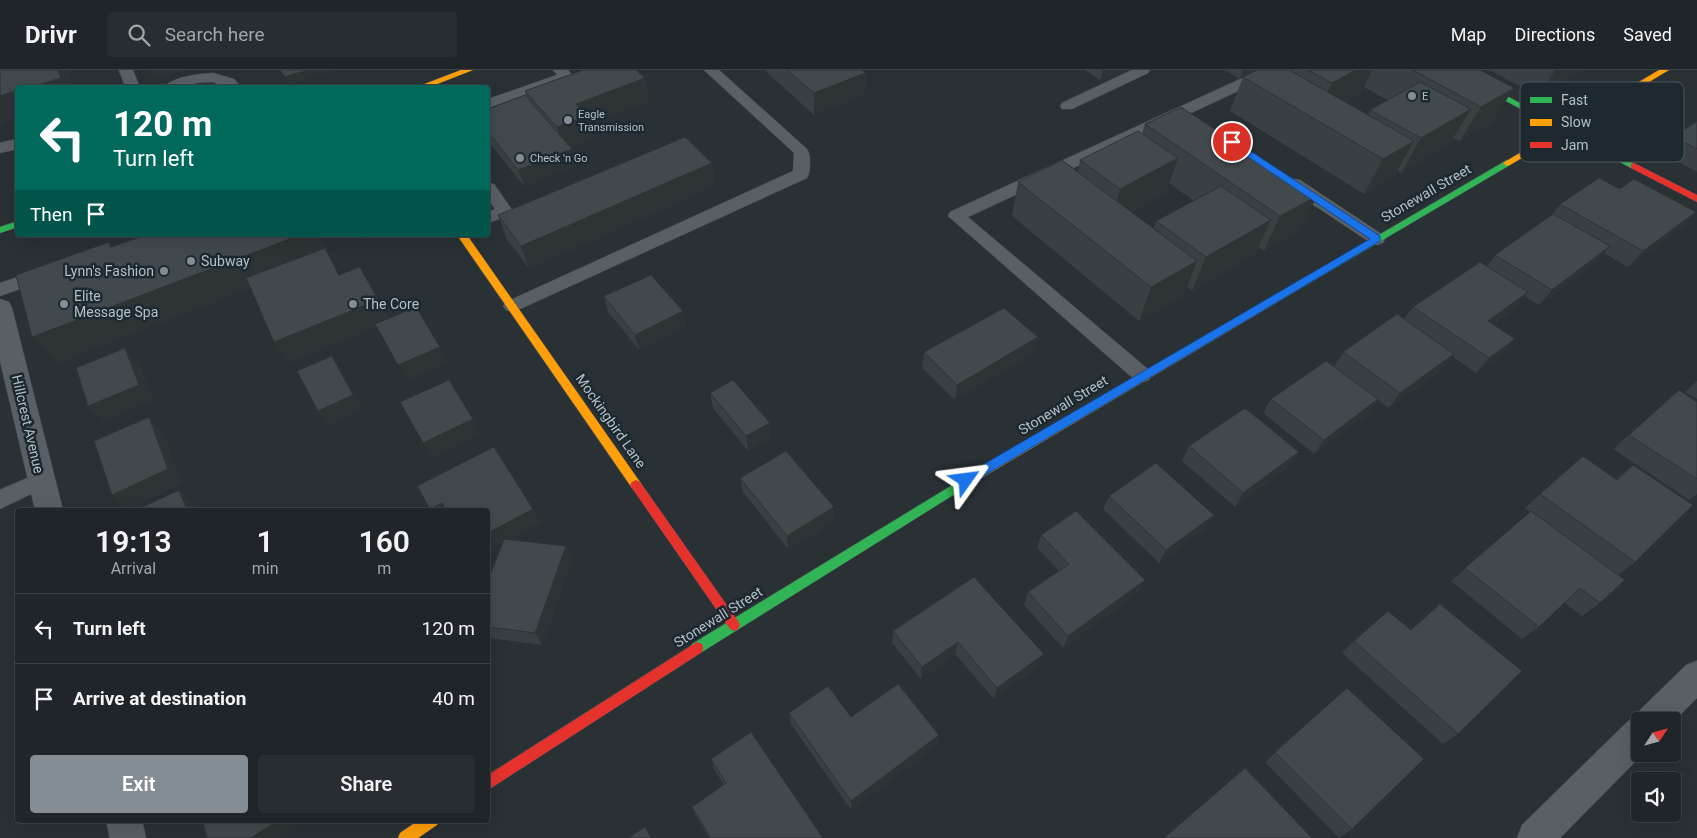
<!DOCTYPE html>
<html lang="en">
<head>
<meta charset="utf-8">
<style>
	:root { --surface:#1f2528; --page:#272d30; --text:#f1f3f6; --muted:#a1a5a8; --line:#3c4245; --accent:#838d93 }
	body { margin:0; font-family:Roboto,sans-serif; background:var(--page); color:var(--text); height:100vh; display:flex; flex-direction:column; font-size:19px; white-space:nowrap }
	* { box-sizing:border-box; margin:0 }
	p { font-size:16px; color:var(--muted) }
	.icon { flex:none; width:28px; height:28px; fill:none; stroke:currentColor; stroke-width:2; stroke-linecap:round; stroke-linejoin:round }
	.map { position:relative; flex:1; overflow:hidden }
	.sheet { position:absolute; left:15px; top:438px; width:475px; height:315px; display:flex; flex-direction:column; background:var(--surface); border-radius:5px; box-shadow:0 5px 20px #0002,0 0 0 1px var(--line) }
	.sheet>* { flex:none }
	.top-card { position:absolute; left:15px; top:15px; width:475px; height:152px; border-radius:5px; box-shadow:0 5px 20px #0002,0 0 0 1px var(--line); background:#00695c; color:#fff; overflow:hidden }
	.needle { width:32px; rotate:54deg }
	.controls { position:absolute; left:1631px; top:642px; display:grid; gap:10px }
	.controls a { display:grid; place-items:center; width:50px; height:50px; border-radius:5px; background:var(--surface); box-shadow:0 5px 20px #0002,0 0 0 1px var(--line); font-size:25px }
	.pin { position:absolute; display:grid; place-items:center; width:42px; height:42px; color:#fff; margin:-21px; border:2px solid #fff; border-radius:50%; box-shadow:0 1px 5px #0007 }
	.me { position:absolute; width:55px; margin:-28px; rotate:59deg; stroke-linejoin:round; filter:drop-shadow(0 0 4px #0008) }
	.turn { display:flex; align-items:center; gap:18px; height:105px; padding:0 15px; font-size:22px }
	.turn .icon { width:65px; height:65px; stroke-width:2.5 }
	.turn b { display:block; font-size:35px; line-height:42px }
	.then { display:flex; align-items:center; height:48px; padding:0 15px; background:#0003; gap:10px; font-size:19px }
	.eta { display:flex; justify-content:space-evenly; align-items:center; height:85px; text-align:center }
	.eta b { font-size:30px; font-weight:600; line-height:35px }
	.cta { display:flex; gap:10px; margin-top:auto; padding:10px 15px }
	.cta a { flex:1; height:58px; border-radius:5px; background:var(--accent); color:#fff; font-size:20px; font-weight:600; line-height:58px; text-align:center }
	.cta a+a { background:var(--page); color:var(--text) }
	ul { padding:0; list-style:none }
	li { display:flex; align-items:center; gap:15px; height:70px; padding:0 15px; border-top:1px solid var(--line) }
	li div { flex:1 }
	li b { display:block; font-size:19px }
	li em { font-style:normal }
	header { display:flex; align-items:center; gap:30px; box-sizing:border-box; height:70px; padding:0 25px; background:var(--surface); border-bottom:1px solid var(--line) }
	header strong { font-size:24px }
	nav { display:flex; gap:28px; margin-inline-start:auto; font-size:18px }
	.search { width:350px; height:45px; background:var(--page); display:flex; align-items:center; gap:12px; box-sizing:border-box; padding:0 18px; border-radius:5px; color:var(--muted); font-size:19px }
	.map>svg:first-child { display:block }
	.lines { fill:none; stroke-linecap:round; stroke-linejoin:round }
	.lane-casing { stroke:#474d50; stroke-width:1 }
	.street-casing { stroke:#474d50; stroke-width:1 }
	.fast-casing { stroke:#474d50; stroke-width:1 }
	.slow-casing { stroke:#474d50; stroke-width:1 }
	.jam-casing { stroke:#474d50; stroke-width:1 }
	.lane { fill:#595f64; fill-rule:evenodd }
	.street { fill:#595f64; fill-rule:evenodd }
	.fast { fill:#30b455; fill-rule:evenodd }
	.slow { fill:#ff9f0a; fill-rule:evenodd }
	.jam { fill:#e5322d; fill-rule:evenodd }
	.wall { fill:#393f42; fill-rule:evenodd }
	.shaded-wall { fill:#2e3336 }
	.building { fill:#42494d; stroke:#2e3336 }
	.route { fill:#1a73e8; stroke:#114b97 }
	.poi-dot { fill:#838d93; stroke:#1d292f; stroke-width:2 }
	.labels { text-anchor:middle; stroke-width:5; stroke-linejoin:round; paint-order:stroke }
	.far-poi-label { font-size:11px; fill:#b3bfc6; stroke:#1d292f; text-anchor:start }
	.street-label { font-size:14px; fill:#b3bfc6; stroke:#1d292f }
	.poi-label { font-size:14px; fill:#b3bfc6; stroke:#1d292f; text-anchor:start }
	.key { fill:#1d292f; stroke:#4a565c; stroke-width:1 }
	.key-label { font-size:14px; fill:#b3bfc6 }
</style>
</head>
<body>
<header>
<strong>Drivr</strong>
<div class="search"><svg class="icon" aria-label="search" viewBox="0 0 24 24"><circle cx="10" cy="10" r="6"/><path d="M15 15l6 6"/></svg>Search here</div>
<nav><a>Map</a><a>Directions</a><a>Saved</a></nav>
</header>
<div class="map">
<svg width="1697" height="768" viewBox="0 0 1697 768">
	<rect width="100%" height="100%" fill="#293135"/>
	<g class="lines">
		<g class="lane-casing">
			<path id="lane" d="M119,0H133L140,18H126Z
				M553,0H568L573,6L571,9L488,38V29L557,5Z
				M704,0H719L807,79C811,85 811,101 807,108L518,240L512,242L506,240L503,236L506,232L793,101L794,83Z
				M1132,0H1150L1148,3L1072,39H1062L1060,36L1062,33Z
				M1260,0H1279L1277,3L968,147L1149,300L1151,305L1149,310L1142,312L1135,310L948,146L950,142Z
				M213,3L234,9L242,18H226L213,12L196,13L183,18H163C173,6 199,4 213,3Z
				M18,69V79L0,83V73Z
				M1294,109L1300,110L1383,165L1385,169L1383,173L1377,175L1371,173L1288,118L1286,114L1288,110Z
				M488,113L494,114L513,141L511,145L488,153V142L495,139L488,129Z
				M43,199L49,201L52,205L49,209L0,226V213Z
				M41,402L48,404L51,410L48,416L0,439V420Z"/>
		</g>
		<g class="street-casing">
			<path id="street" d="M0,229L9,232L12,238L63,440H35L0,291Z
				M1697,591V628L1672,653V651H1640V684H1643L1560,768H1517L1522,755L1628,651L1637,648L1640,640L1686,595Z
				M106,750H142L146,768H110Z"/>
		</g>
		<g class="fast-casing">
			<path id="fast" d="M1448,0H1458L1638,96L1634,99L1631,98Z
				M1507,90L1511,93L1510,95L1296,221H1290L1288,219L1290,217Z
				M18,151V157L0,163V157Z
				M959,411L963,413L965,416L963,419L702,582L697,584L692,582L691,578L692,574Z"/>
		</g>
		<g class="slow-casing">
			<path id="slow" d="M461,0H473L427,18H414Z
				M1659,0H1669L1510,95L1507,96L1503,93Z
				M457,165H467L640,412L642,415L640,418H632Z
				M1293,216L1296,217L1298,219L1296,221L963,419H955L953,416L955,413Z
				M419,750H439L437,755L418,768H398L400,763Z"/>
		</g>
		<g class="jam-casing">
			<path id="jam" d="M1634,93L1697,125V132L1631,98V94Z
				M636,410L640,412L738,551L740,555L738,559L734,561L730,559L632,418L630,415L632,412Z
				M697,572L702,574L703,578L702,582L488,720V705Z"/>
		</g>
		<use href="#lane" class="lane"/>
		<use href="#street" class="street"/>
		<use href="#fast" class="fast"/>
		<use href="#slow" class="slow"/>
		<use href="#jam" class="jam"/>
	</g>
	<path class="wall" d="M764,0H862L865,3L864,25L814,45Z
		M1085,0H1122L1100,10Z
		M1225,0H1257L1240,9Z
		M1257,0H1480L1514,18L1492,52L1460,71L1453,68L1450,73L1401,103L1397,100L1394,106L1364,124L1230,41L1243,7ZM1364,17L1387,30L1370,40L1368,45L1345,32L1361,23Z
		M1489,0H1582L1539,26Z
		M645,8L649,31L589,54L593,68L570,77L572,79L577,95L524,116L488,71V39L527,28L525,21Z
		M1697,51V102L1661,83L1674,67Z
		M1145,54L1317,126L1300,160L1264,181L1258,177L1255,184L1192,221L1187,217L1184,225L1139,251L1012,146L1018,112L1078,101L1080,90L1142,64ZM1169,113L1194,131L1156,151L1154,158L1131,142L1166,122Z
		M712,93L715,116L529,198L506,168L498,145Z
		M1620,119L1696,142L1681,158L1628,197L1604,183L1596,192L1539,235L1524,226L1515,238L1493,254L1502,284L1476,303L1452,286L1443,299L1389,338L1378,330L1368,344L1314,384L1263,343L1271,329L1334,297L1343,282L1404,249L1413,237L1487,196L1495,185L1551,146L1560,134Z
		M604,226L686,257L639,280L608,242Z
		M1038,267L1034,283L955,330L922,298L924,282Z
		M1697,311V329L1685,322Z
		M1679,320L1697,332V424L1689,430L1613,379Z
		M710,323L771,367L748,381L713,338Z
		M1189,376L1299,382L1290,396L1235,437L1182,391Z
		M1633,395L1635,492L1618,505L1600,533L1582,546L1565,533L1539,557L1522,569L1451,511L1530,442L1525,438L1540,424L1616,409Z
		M740,408L834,437V451L788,479L743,422Z
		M1109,426L1214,445L1206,458L1159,493L1103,439Z
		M533,439L540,452L509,469L572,489L542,575L488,568V510L502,473L495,477L488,464V440Z
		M1041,465L1138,523L1063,578L1024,535L1028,522L1059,501L1037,478Z
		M974,507L1039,595L994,629L955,584L921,609L892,573L893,561Z
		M1354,571L1458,664L1443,674L1342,583Z
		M1347,618L1352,759L1339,768L1265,692Z
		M789,643L851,647L936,676L851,740L791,654Z
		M711,689L823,768H709L696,746L692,737L724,715L714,699Z"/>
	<path class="shaded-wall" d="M58,0H68L73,18H28Z
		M148,0H186L154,10Z
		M307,0H336L289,15L285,7Z
		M1103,0H1122L1100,10Z
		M1243,0H1257L1240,9Z
		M1356,0H1372L1361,23L1316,48L1332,13Z
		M1555,0H1582L1539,26Z
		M865,3L864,25L814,45V23Z
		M645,8L649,31L589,54L593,68L563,80L557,57L576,34Z
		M1514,18L1492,52L1460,71L1481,37Z
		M18,20V48L0,54V26Z
		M1471,39L1450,73L1401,103L1421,68Z
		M1414,71L1394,106L1364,124L1383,89Z
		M572,79L577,95L524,116L518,100Z
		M1178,88L1166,122L1110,153L1120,119Z
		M712,93L715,116L529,198L521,176Z
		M1317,126L1300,160L1264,181L1280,146Z
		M1696,142L1681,158L1628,197L1643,181Z
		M1271,150L1255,184L1192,221L1206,187Z
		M300,165H319L352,227L330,187L59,293L32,267Z
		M360,165H374L362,170Z
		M1610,176L1596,192L1539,235L1552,220Z
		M1197,191L1184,225L1139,251L1151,217Z
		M360,197L390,252L289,293L274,272Z
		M1528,222L1515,238L1476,266L1488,251Z
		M683,241L686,257L639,280L635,265Z
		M1038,267L1034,283L955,330L957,315Z
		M1515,269L1502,284L1476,303L1489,288Z
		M440,277L448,292L407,311L398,295Z
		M125,278L139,293L153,330L104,351L88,336Z
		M1454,284L1443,299L1389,338L1400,323Z
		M332,286L342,301L363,340L328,356L318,341Z
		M1378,329L1368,344L1314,384L1324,370Z
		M149,347L163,362L182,414L128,439L112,425Z
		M473,349L481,363L432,387L423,373Z
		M770,353L771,367L748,381L746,366Z
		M1299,382L1290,396L1235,437L1243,423Z
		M179,420L194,434L196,440H187Z
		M442,433L447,440H430V439Z
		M834,437V451L788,479L787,466Z
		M533,439L540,452L495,477L488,463Z
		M1214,445L1206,458L1159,493L1166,480Z
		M566,476L572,489L542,575L535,563Z
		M1145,510L1138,523L1063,578L1068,566Z
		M958,572L955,584L921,609L922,597Z
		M1044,584L1039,595L994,629L997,618Z
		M939,665L936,676L851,740V731Z
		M280,750H309L279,768H250Z"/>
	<path class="building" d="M0,0H58L61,8L28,18H18V20L0,26Z
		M280,0H307L285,7Z
		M583,0H636L645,8L576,34L587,46L557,57L525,21Z
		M787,0H862L865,3L814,23Z
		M1257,0H1289L1414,71L1383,89L1243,7Z
		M1308,0H1356L1332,13Z
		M1413,0H1480L1514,18L1481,37Z
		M1420,12L1471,39L1421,68L1370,40Z
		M525,25L572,79L518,100L488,62V39Z
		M1181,37L1317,126L1280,146L1145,54Z
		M1697,51V79L1674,67Z
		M1138,61L1178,88L1120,119L1080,90Z
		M685,67L712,93L521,176L498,145Z
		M1062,90L1197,191L1151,217L1018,112Z
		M1599,108L1620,119L1634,109L1696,142L1643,181L1560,134Z
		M1221,116L1271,150L1206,187L1156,151Z
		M1553,144L1610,176L1552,220L1495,185Z
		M146,165H300L32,267L16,205L109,172L111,177Z
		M325,178L339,205L360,197L378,230L274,272L246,208Z
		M1480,192L1528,222L1488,251L1515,269L1489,288L1413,237Z
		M651,205L683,241L635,265L604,226Z
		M416,237L440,277L398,295L375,254Z
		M1004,238L1038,267L957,315L924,282Z
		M1397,244L1454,284L1400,323L1343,282Z
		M125,278L139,315L88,336L76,298Z
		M332,286L353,325L318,341L297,301Z
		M1326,291L1378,329L1324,370L1271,329Z
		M449,310L473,349L423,373L400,332Z
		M733,310L770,353L746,366L710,323Z
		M1679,320L1697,332V409L1629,365Z
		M1245,338L1299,382L1243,423L1189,376Z
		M149,347L168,399L112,425L94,371Z
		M494,377L533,439L488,463V440H446L442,433L430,439L417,416Z
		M786,381L834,437L787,466L740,408Z
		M1583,386L1617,410L1633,395L1693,435L1635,492L1540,424Z
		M1156,393L1214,445L1166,480L1109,426Z
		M179,420L187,440H136Z
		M1076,441L1145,510L1068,566L1028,522L1069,494L1041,465Z
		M1531,441L1625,510L1600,533L1580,518L1539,557L1465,498Z
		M504,469L566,476L535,563L488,557V510Z
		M974,507L1044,584L997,618L958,572L922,597L893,561Z
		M1440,534L1522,601L1458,664L1354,571L1388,541L1411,560Z
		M898,614L939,665L851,731L789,643L828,616L851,647Z
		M1347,618L1424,689L1352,759L1275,682Z
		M751,662L823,768H711L692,737L726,713L711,689Z
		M1245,698L1312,768H1164Z
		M202,750H280L250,768H207Z
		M645,757L651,768H628Z"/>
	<path class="route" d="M1232,69L1380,166V171L970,414H962L960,410L962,407L1370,169L1229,74L1227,72Z"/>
	<g class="poi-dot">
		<circle cx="1412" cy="26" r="5"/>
		<circle cx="568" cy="50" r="5"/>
		<circle cx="520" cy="88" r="5"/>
		<circle cx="191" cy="191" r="5"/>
		<circle cx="164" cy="201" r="5"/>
		<circle cx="64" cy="234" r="5"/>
		<circle cx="353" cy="234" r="5"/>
	</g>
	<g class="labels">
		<g class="far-poi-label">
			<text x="1422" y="30">E</text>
			<text x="578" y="48">Eagle<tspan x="578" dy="13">Transmission</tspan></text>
			<text x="530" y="92">Check 'n Go</text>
		</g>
		<g class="street-label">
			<text transform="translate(1426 123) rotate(-30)" y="5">Stonewall Street</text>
			<text transform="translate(1063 335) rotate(-31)" y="5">Stonewall Street</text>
			<text transform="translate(611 351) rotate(55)" y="5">Mockingbird Lane</text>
			<text transform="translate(28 354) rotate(77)" y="5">Hillcrest Avenue</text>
			<text transform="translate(718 547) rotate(-32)" y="5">Stonewall Street</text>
		</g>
		<g class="poi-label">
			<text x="201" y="196">Subway</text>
			<text x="154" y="206" text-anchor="end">Lynn's Fashion</text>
			<text x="74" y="231">Elite<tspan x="74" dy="16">Message Spa</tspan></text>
			<text x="363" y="239">The Core</text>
		</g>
	</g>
	<rect x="1520" y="12" width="164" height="80" rx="8" class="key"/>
	<rect x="1530" y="27" width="22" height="6" fill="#30b455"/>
	<rect x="1530" y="49" width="22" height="7" fill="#ff9f0a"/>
	<rect x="1530" y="72" width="22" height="6" fill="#e5322d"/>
	<g class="key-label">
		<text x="1561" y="35">Fast</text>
		<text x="1561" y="57">Slow</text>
		<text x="1561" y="80">Jam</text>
	</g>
</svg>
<div class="controls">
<a><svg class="needle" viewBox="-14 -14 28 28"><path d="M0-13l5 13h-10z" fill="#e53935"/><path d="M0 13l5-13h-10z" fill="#a1a5a8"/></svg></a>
<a><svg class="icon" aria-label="sound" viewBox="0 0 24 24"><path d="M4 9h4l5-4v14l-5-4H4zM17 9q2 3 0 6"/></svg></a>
</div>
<div class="pin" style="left:1232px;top:72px;background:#d93025"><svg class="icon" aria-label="arrive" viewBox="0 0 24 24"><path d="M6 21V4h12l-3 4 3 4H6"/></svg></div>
<svg class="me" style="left:966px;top:410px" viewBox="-20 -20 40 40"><path d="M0-17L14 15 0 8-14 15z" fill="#1a73e8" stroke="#fff" stroke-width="4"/></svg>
<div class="top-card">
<div class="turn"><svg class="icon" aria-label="left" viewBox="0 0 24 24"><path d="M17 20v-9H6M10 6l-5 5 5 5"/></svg><div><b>120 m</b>Turn left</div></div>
<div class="then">Then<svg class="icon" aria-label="arrive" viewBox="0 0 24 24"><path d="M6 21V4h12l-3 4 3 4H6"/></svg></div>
</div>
<section class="sheet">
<div class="eta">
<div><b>19:13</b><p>Arrival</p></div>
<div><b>1</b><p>min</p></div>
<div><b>160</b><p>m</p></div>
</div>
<ul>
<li><svg class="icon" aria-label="left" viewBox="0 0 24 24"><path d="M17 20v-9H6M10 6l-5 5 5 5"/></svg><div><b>Turn left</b></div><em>120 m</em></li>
<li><svg class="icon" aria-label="arrive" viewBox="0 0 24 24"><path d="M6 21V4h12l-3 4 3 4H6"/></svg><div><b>Arrive at destination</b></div><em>40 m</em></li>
</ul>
<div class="cta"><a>Exit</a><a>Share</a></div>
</section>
</div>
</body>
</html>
